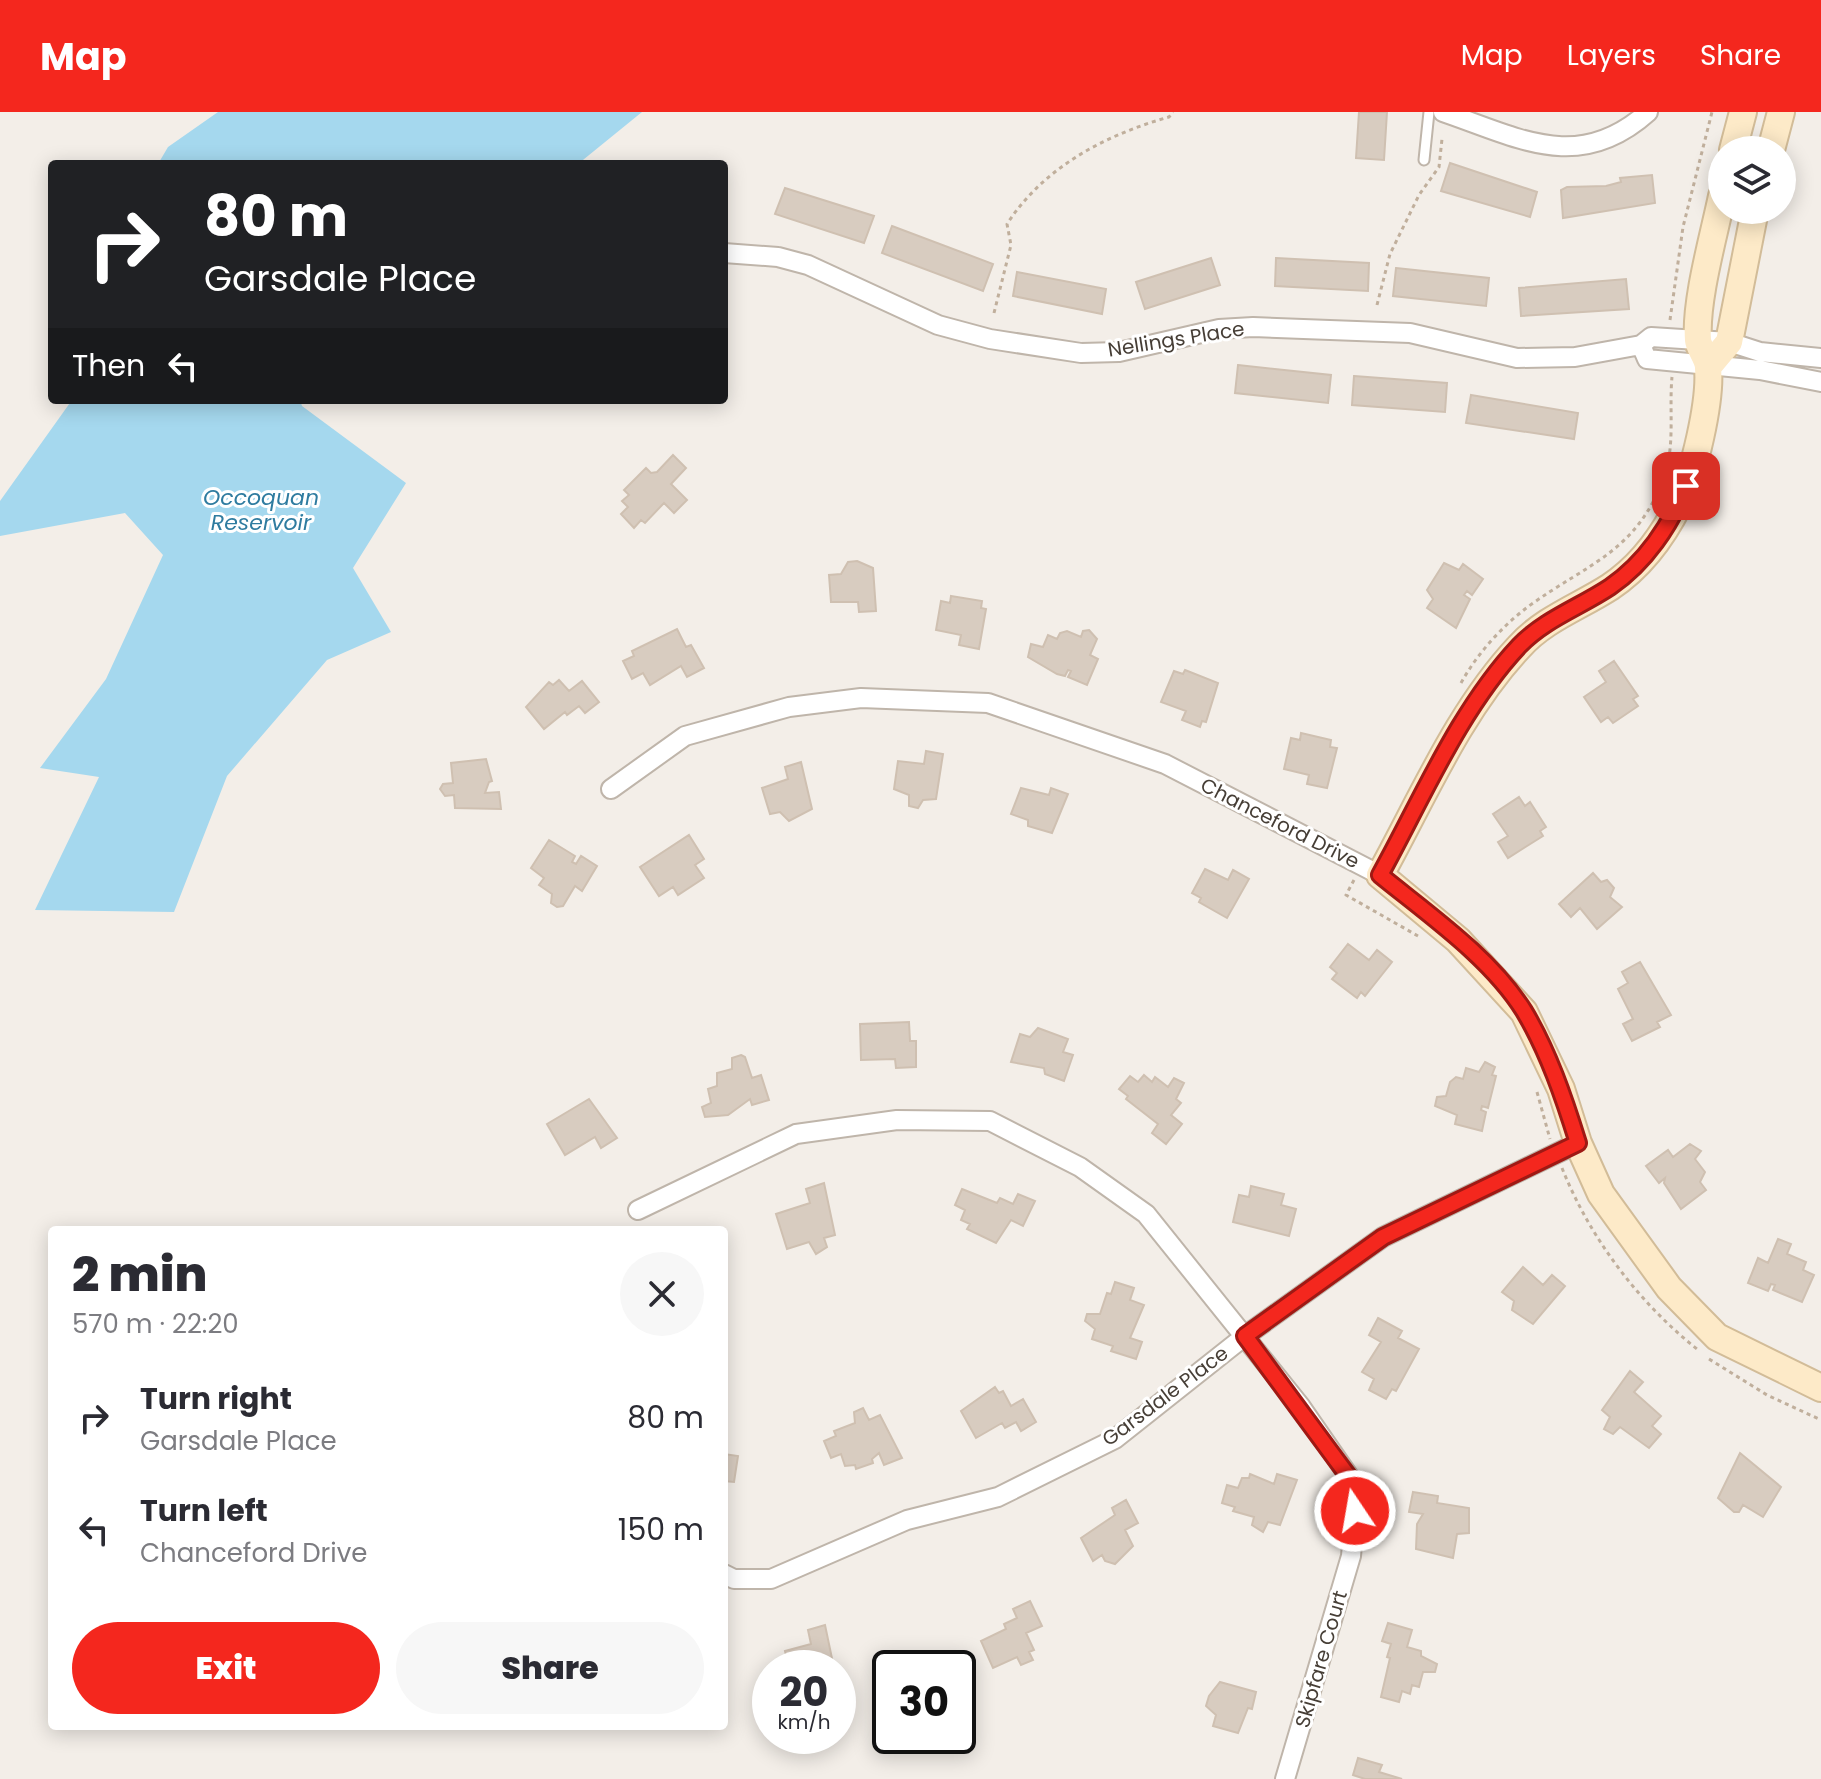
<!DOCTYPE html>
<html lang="en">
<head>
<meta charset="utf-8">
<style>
	:root { --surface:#fff; --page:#f7f7f7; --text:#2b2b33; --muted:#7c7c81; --accent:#f4271e }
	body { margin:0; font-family:Poppins,sans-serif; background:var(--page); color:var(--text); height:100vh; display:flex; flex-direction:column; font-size:30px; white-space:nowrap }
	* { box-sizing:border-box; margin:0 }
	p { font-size:26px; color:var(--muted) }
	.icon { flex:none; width:44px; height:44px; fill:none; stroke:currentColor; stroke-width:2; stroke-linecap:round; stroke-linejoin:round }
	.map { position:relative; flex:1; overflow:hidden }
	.panel { position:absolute; left:48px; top:1114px; width:680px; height:504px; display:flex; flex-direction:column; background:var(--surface); border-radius:8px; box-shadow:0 4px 20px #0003 }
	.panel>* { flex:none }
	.banner { position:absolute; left:48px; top:48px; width:680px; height:244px; border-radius:8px; box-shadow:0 4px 20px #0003; background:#202124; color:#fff; overflow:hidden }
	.tools { position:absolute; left:1708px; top:24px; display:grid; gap:16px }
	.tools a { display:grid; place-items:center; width:88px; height:88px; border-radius:50%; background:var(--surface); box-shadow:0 4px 20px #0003; font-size:40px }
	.speed { position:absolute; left:752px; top:1538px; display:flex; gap:16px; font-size:40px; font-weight:700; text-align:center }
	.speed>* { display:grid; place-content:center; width:104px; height:104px; border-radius:50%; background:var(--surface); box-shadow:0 4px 20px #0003; line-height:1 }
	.speed small { font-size:20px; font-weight:400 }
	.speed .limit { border:4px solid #111; border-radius:12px; background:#fff; color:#111 }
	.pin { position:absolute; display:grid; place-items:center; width:68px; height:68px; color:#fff; margin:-34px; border-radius:16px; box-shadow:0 4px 12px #0006 }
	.me { position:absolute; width:88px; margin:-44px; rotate:348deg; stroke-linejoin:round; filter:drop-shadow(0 0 6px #0008) }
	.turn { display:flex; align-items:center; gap:28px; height:168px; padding:0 24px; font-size:36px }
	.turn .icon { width:104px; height:104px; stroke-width:2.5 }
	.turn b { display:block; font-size:56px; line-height:68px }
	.then { display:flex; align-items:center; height:76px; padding:0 24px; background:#0003; gap:16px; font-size:30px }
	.round { display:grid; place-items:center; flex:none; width:84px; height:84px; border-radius:42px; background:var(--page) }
	.overview { display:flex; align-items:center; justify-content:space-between; height:136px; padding:0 24px }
	h1 { font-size:48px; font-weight:800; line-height:60px }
	.action { display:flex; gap:16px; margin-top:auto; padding:16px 24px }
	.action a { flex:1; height:92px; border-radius:48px; background:var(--accent); color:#fff; font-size:32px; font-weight:800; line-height:92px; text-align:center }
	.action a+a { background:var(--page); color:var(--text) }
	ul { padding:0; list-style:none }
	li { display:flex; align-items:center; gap:24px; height:112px; padding:0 24px }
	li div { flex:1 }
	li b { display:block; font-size:30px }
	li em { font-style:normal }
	header { display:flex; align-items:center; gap:48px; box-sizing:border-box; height:112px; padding:0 40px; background:var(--accent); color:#fff }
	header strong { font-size:38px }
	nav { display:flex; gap:44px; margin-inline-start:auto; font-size:28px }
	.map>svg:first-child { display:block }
	.water { fill:#a5d8ee }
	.building { fill:#d8ccc0; stroke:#cfc0b1; stroke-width:2 }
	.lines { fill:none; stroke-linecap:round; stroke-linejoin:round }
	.lane-casing { stroke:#bfb5aa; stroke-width:13 }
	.street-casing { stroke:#bfb5aa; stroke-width:22 }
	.secondary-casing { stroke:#d2bc98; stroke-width:30 }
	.path { stroke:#c0af9c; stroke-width:3; stroke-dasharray:4 4; stroke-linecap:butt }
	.lane { stroke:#fff; stroke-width:9 }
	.street { stroke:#fff; stroke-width:18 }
	.secondary { stroke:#fdeac8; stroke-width:26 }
	.route-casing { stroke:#9f1914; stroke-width:20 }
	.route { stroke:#f4271e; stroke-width:14 }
	.labels { text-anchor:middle; stroke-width:6; stroke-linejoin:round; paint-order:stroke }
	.street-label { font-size:20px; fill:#463e36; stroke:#fff }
	.water-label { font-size:22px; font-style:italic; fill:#2f7ca0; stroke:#fff }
</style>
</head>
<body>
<header>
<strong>Map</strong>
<nav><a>Map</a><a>Layers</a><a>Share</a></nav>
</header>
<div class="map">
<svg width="1821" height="1667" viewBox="0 0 1821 1667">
	<rect width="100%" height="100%" fill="#f3eee8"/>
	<path class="water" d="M218,0H642L578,52H158L168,35Z
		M72,288H300L302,294L406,371L353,456L391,520L327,548L227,664L174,800L35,798L99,665L40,656L106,567L163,443L125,401L0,424V389Z"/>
	<path class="building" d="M1359,0H1387L1384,48L1356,46Z
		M1450,51L1537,80L1530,105L1441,79Z
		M1652,63L1655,91L1563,106L1561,78L1567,75L1606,74L1621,70L1620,66Z
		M785,76L874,104L864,131L775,102Z
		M892,114L993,152L983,179L882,141Z
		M1211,146L1220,173L1145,197L1136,170Z
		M1276,146L1369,151L1368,179L1275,174Z
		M1396,156L1489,166L1486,194L1393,184Z
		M1017,160L1106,177L1102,202L1013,184Z
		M1626,167L1629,197L1521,204L1519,176Z
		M1238,253L1331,263L1328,291L1235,281Z
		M1354,264L1447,271L1445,300L1352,293Z
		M1471,283L1578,301L1574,327L1466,311Z
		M673,343L686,356L671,372L687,388L674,401L664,391L645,411L641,408L634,416L621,402L628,395L622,389L629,383L624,378L646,356L651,361L657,360Z
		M857,449L873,456L876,499L859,500L858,490H831L829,463L841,462L848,450Z
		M1444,451L1459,458L1463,452L1483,467L1472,483L1467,479L1464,483L1470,487L1456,516L1427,496L1433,487L1427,478Z
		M951,484L982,489L981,496L986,497L979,537L959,533L961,523L936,518L941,489L950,491Z
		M677,517L686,535L691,533L704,556L687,565L681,554L650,573L643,561L632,567L623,549L634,544L632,539Z
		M1089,518L1097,527L1090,543L1098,547L1087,573L1068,565L1071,559L1068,558L1065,564L1057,562L1028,545L1031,532L1043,535L1048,523L1057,527L1060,521L1067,519L1081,525L1083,519Z
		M1614,549L1638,584L1633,587L1638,594L1613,611L1608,605L1601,610L1584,585L1606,570L1599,559Z
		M1185,558L1218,571L1206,610L1202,609L1200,615L1182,608L1186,599L1161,590L1174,559L1183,562Z
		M559,568L569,579L582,569L599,590L585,601L579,594L567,603L565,600L544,617L526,595L549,570L553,573Z
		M1301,621L1331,628L1330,635L1337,636L1327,676L1307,672L1309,663L1284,657L1291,626L1300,628Z
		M926,639L943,642L936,687L923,688L918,696L909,694V683L894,677L898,649L924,652Z
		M486,647L492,669L489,670L485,681L499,680L501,697L455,696L454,683L445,684L440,677L443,672L453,671L451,651Z
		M801,650L812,697L789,709L780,700L770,702L762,676L788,667L785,655Z
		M1021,676L1049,683L1051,676L1068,682L1052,721L1028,714V708L1011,702Z
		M1519,685L1525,694L1530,690L1546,715L1540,719L1543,724L1508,746L1498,730L1508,724L1493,702Z
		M689,723L704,747L695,753L704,766L678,783L673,775L659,784L640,755Z
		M549,728L575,744L572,750L576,752L581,744L597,754L582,779L575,774L563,794L557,795L551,791L552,782L539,773L544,766L531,756Z
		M1205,757L1228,768L1233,758L1249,767L1227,806L1199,790L1201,786L1192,781Z
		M1593,761L1601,770L1607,768L1614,776L1610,785L1622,795L1597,817L1580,796L1571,805L1559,792Z
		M1348,832L1369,848L1377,838L1392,850L1365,884L1361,880L1357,886L1332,867L1337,861L1330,855Z
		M1640,850L1671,903L1657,910L1660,915L1632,929L1623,912L1633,907L1618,877L1628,871L1622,860Z
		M909,910L910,929H916V955L896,956L895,947L861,948L860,912Z
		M1038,916L1068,927L1063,940L1073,943L1064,969L1045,962L1044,956L1011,950L1020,922L1030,925Z
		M741,943L745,945L752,966L761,963L769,988L752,993L750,987L728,1003L705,1005L702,995L711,991L708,977L717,974V961L732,957V946Z
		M1485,950L1495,955L1492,963L1496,964L1488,996L1482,994L1481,998L1486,1000L1482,1019L1455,1012L1457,1003L1435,994L1437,985L1446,984L1450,970L1456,965L1463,967L1466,956L1479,960Z
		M1144,963L1152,970L1155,965L1168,975L1174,966L1184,971L1176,987L1181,991L1171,1003L1182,1012L1166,1032L1152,1021L1158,1012L1126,987L1128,984L1119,977L1130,964L1138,970Z
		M589,987L617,1026L601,1036L595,1025L565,1043L547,1012Z
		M1690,1032L1701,1039L1695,1047L1705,1060L1700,1070L1706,1078L1681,1097L1664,1071L1665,1066L1659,1071L1646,1054L1668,1038L1673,1045Z
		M824,1071L835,1123L824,1126L827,1135L816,1142L809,1130L787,1137L776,1102L810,1091L806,1077Z
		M1251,1074L1284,1082L1281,1093L1296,1097L1289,1124L1233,1110L1239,1083L1249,1085Z
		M962,1077L997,1091L1000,1086L1013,1092L1018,1082L1035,1089L1023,1114L1011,1108L996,1131L967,1117L970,1112L961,1108L965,1098L955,1093Z
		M1778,1127L1791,1132L1787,1142L1806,1150L1803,1158L1814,1163L1802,1190L1773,1178L1775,1173L1771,1172L1768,1179L1748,1171L1758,1146L1768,1151Z
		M1523,1155L1543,1173L1552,1163L1565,1174L1533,1212L1512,1198L1514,1189L1502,1180Z
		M1115,1170L1134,1176L1130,1188L1144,1193L1130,1226L1142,1230L1136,1247L1111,1239L1113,1234L1092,1227L1095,1217L1085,1209L1087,1202H1100L1107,1181L1111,1182Z
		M1378,1206L1402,1219L1398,1226L1419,1237L1396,1279L1392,1277L1386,1287L1369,1278L1374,1267L1362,1260L1381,1230L1369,1223Z
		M1630,1259L1643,1270L1634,1280L1661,1304L1652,1314L1661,1322L1649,1336L1620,1315L1613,1322L1604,1317L1610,1305L1602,1298Z
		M995,1275L999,1281L1003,1279L1011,1294L1023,1287L1036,1310L1021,1319L1016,1310L1005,1316L1002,1311L976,1326L961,1299Z
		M863,1296L869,1308L880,1303L902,1346L884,1353L879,1341L872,1347L873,1351L856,1357L855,1353L845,1354L841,1342L831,1346L824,1329L836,1324L834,1319L855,1311L854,1300Z
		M1740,1341L1781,1375L1763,1405L1743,1393L1739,1400H1734L1718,1386Z
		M724,1342L738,1344L734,1370L724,1369Z
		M1250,1362L1274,1372L1277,1362L1297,1368L1280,1413L1268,1410L1263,1420L1252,1413L1254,1405L1233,1399L1235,1395L1222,1391L1227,1373L1238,1376L1242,1366H1249Z
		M1413,1380L1438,1384L1437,1391L1469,1396V1421L1457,1422L1453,1446L1416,1437L1417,1412L1423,1402L1409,1400Z
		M1126,1388L1138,1411L1125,1418L1133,1434L1115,1452L1105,1449L1102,1443L1093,1449L1081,1426L1115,1403L1112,1396Z
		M1030,1489L1042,1514L1026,1521L1034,1538L1029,1540L1033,1548L1021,1553L1017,1545L993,1556L981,1529L1006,1517L1004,1512L1017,1506L1013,1497Z
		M1388,1511L1412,1518L1407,1535L1421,1539V1544L1437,1552L1435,1560H1423L1419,1575L1412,1573L1410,1582L1402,1579L1399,1590L1381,1585L1390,1546L1387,1545L1391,1532L1382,1529Z
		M825,1513L834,1556H789L785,1539L811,1532L808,1518Z
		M1220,1570L1256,1580L1252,1597L1248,1596L1238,1621L1213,1614L1216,1603L1206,1594L1209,1584Z
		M1358,1646L1382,1653L1379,1660L1402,1667H1365L1353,1663Z"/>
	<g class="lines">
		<g class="lane-casing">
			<path id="lane" d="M1424,48L1429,0"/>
		</g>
		<g class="street-casing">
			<path id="street" d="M1443,0C1519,26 1579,62 1648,0
				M724,141L778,145L808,153L938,213L990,227L1081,241L1119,240L1219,217L1253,215L1410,221L1517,246L1575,245L1641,233
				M1821,246L1760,240L1729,230L1651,225L1641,233L1647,247L1760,258L1821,270
				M611,677L685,624L789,595L861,586L988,591L1165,652L1380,763
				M638,1098L796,1022L897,1008L990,1009L1080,1055L1146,1102L1301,1295L1357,1376L1351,1444L1285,1667
				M724,1462L734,1467H771L907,1408L998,1385L1115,1327L1245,1224L1383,1125L1578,1031"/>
		</g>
		<g class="secondary-casing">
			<path id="secondary" d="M1733,38L1743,0
				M1771,38L1781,0
				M1722,84C1714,123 1695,189 1698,228C1699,237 1708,246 1708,256C1711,289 1694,362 1679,392C1663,424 1640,455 1610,475C1579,495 1544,507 1519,535C1459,599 1422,687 1380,763L1458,828L1524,900L1561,977L1578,1031L1601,1082L1669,1176L1717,1225L1821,1276
				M1709,254L1729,230L1755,98"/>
		</g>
		<path class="path" d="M1377,193L1390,142L1419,83L1439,55L1442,27
			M994,201L1011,133L1007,112C1044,55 1105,23 1169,5L1173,0
			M1670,208L1683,115L1712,0
			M1461,571C1477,542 1502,514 1529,494C1588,451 1638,440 1665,362C1675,332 1669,296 1672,265
			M1354,768L1346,783L1418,824
			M1537,980L1550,1027
			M1562,1056C1590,1126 1638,1190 1697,1237
			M1709,1247L1767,1283L1821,1308"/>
		<use href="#lane" class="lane"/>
		<use href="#street" class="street"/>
		<use href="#secondary" class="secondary"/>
	</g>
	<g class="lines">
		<g class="route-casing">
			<path id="route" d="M1355,1399L1357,1376L1245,1224L1383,1125L1578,1031C1564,986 1548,939 1524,899C1490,845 1429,803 1380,763C1422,687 1459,598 1519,534C1545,507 1580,495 1610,475C1645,451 1671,413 1686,374"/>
		</g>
		<use href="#route" class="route"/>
	</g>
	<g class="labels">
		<g class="street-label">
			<text transform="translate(1176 227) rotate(-9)" y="7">Nellings Place</text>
			<text transform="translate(1280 711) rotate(27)" y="7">Chanceford Drive</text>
			<text transform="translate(1165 1284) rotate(-37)" y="7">Garsdale Place</text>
			<text transform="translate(1321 1547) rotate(-74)" y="7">Skipfare Court</text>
		</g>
		<g class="water-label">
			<text x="261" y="393">Occoquan<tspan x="261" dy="25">Reservoir</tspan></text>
		</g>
	</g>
</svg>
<div class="tools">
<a><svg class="icon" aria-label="layers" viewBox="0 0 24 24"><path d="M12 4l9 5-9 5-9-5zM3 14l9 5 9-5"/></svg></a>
</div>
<div class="speed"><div>20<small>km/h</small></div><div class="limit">30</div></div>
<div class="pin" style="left:1686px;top:374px;background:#d93025"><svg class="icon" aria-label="arrive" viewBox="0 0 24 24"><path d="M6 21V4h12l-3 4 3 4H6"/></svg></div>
<svg class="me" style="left:1355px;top:1399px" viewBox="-20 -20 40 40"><circle r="17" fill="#f4271e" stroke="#fff" stroke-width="3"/><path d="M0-11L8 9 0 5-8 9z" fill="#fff"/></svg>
<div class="banner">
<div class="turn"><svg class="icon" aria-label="right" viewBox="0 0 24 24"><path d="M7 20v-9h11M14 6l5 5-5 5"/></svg><div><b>80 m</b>Garsdale Place</div></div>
<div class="then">Then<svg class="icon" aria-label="left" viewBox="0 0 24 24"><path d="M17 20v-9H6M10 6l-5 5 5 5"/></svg></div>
</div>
<section class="panel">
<div class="overview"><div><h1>2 min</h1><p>570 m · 22:20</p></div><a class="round"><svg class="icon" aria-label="close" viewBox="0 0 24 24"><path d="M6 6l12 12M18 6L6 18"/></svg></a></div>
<ul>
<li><svg class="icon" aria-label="right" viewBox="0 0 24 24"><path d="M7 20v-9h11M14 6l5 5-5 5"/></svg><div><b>Turn right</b><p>Garsdale Place</p></div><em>80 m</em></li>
<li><svg class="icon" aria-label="left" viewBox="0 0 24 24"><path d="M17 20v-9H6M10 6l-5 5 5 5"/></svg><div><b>Turn left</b><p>Chanceford Drive</p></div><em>150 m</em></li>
</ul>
<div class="action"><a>Exit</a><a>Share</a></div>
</section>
</div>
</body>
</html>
